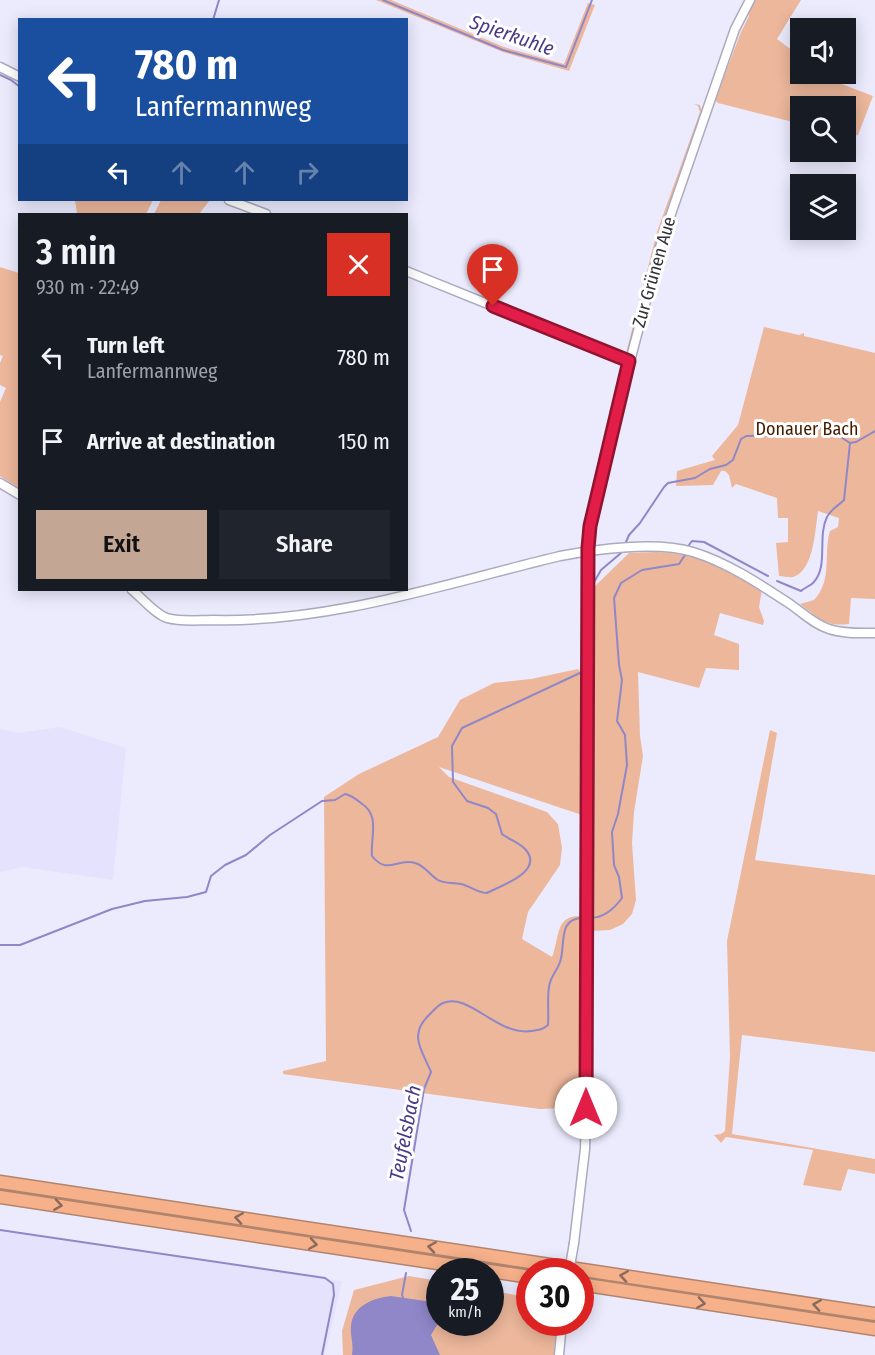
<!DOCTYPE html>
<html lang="en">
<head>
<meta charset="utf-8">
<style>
	:root { --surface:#171b24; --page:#20242c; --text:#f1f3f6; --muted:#9ea1a6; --accent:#c4a695 }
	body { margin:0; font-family:"Fira Sans Condensed",sans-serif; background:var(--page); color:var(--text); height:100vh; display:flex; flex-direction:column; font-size:22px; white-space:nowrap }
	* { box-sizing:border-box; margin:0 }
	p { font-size:20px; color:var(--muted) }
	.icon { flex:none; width:33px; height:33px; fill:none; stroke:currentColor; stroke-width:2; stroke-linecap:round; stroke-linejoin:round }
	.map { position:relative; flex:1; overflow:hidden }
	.drawer { position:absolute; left:18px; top:213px; width:390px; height:378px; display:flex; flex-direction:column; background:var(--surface); border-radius:0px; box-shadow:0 3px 15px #0003 }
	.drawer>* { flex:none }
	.guide { position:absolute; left:18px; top:18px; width:390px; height:183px; border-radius:0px; box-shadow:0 3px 15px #0003; background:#1a4fa0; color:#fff; overflow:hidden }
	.tools { position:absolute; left:790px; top:18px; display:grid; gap:12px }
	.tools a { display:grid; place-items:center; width:66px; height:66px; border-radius:0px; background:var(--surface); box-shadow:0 3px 15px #0003; font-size:30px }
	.speed { position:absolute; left:426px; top:1258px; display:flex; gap:12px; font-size:30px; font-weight:700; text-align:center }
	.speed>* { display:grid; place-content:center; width:78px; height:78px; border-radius:50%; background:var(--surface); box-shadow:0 3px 15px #0003; line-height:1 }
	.speed small { font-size:15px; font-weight:400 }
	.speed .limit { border:9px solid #d22; background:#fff; color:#111 }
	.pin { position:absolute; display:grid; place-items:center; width:51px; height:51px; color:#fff; margin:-62px -26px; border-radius:50% 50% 50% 0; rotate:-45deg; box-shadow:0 0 6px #0007 }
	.pin .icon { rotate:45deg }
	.me { position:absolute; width:66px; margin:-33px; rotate:0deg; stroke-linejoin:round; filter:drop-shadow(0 0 4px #0008) }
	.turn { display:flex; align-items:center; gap:21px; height:126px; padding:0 18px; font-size:27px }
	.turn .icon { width:78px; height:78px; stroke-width:2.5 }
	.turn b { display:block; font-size:42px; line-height:51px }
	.lanes { display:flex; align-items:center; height:57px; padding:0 18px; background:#0003; justify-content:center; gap:30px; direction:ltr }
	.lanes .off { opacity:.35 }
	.round { display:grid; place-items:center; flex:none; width:63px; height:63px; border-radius:0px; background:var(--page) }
	.headline { display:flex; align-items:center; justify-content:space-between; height:102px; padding:0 18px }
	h1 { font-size:36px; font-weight:600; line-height:45px }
	.action { display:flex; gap:12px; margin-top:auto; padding:12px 18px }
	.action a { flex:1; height:69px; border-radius:0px; background:var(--accent); color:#111; font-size:24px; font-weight:600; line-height:69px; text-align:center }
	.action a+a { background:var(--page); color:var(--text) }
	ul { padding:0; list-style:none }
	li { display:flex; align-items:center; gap:18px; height:84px; padding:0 18px }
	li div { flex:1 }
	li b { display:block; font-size:22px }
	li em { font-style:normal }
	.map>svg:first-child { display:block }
	.built { fill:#e4e2fd }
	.green { fill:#ecb79b }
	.water { fill:#8f87c8 }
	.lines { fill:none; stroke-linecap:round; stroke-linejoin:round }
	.stream { stroke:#8f87c8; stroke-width:2 }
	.minor-casing { stroke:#acaabd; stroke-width:11 }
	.highway-casing { stroke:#b1846e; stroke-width:15 }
	.minor { stroke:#fff; stroke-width:8 }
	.highway { stroke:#f6b18b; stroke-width:12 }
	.minor-bridge-casing { stroke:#acaabd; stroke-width:11; stroke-linecap:butt }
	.minor-bridge { stroke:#fff; stroke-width:8 }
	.oneway { stroke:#8a6b5d }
	.route-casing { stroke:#92132f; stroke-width:15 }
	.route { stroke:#e11d48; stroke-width:10 }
	.labels { text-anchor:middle; stroke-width:6; stroke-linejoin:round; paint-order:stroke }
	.street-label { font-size:18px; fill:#313138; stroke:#fff }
	.park-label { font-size:18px; fill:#451b00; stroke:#fff }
	.water-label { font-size:20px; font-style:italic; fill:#493987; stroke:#fff }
</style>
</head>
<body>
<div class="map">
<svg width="875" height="1355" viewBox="0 0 875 1355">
	<rect width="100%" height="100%" fill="#ecebfe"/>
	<path class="built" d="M60,727L126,748L113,880L23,867L0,872V729L18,733Z
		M0,1230L342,1281L325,1355H0Z"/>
	<path class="green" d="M376,0H391L504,47L564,64L588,3L595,5L569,71L503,52Z
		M753,0H801L777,39L801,57V74H825L839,83L873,96L858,135L854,136L846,135V106H801V124L718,103L715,100L741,32L749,16L747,9Z
		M694,104L700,105L702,112L660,232L629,354L625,357L657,232L700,112L698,106Z
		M75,200H153L146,214H77Z
		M161,200H210L199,214H154Z
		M0,267L19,273V488L0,476V402L6,388L0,385V363L3,356L0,355Z
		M764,327L799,335L804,333V336L875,353V599L851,598L849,624C825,627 819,618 800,604L814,600C833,580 823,554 830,531L838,527L839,518L818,511C815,530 814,571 793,577C790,578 783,576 779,576L776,543L788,542V518H778L777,498L736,484L732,488L729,475L725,471H721L713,485L676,486L677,471L715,460L712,456L738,425Z
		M656,552C702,554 723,569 762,590L759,607L764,621L763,625L720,613L714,635L739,644V670L706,668L699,688L638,672L640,736L643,756L634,812L632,843L636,900L632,914L623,924L610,930L591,931L592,589L629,553Z
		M578,669L584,676L582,815L439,767L449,777L547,812L558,824L562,848L560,865L528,912L522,939L552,957C560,938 554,914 583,916L581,1104L562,1108L540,1109L283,1074V1071L326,1061L324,797L359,774L438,737L460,700L494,683L531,679Z
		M770,730L777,733L755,860L875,875V1052L742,1035L732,1134L875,1159V1174L848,1169L841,1191L803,1185L813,1150L726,1137L721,1143L714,1135L721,1134L725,1131L730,1057L727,941Z
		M409,1276L439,1281L440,1323H490L491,1290L529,1298L530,1323H556L554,1355H343L342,1331L354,1290Z"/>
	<path class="water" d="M391,1296L432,1302L439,1312L437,1325L431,1335L440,1355H352C354,1345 350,1335 351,1326C353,1305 374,1298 391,1296Z"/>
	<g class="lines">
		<path class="stream" d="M383,0L503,50L566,67L592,0
			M213,20L219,0
			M0,75L11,80L20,87
			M626,542L629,535L640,523L664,487L668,483L695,478L710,469L726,465L733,460L741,439L746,436L781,435L797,429L822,427L827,428L850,443L856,442L875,431
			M689,545L692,541L704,542L768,576
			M777,581L801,591C804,588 810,586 813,583C829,567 817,537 827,517C831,509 838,506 844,500L850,443
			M593,584L601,570L621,553
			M590,918C604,918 614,909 622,898L619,877L614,865L612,832L618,814L627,765L625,735L617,721L622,680L619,665L614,598L621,583L642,570L679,564L685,555
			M0,945H20L112,909L145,901L187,897L206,892L211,876L225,865L246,855L270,835L322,801L335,800L345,794C351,795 356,799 361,803C381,816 370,837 372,856C388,876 398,857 415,863C424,865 430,875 438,880C445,884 453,882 461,884C470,886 477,893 487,893C500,886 544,872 526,850C520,843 510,840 502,834L496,814L488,808L467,801L453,782L452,746L462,728L582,672V595L584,590
			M0,1230L325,1278L333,1284L334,1295L322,1355
			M411,1231L404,1210L424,1089L431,1072C422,1050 408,1035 429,1015C433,1011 438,1005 443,1003C469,992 497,1036 531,1031C539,1030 542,1030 548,1025C549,1012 547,999 549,987C550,977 557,971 560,962C566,945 557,918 583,918
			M404,1300L402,1295L406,1273"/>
		<g class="minor-casing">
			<path id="minor" d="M0,67L20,77
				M229,200L266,214
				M406,271L629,361
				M0,483L20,495
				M132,590C142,598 155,614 167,618C181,622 199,620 213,620C331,623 447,583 560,556C597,549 657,541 693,552C726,562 758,583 787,602C801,611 813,624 829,629C844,634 860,633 875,633
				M574,1243L585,1149L586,1110L587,555L590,526L605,456L662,240L735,29L750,0
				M559,1355L562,1323"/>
		</g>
		<g class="highway-casing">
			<path id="highway" d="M0,1182L875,1314
				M0,1197L530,1277
				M580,1284L875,1329"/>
		</g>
		<use href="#minor" class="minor"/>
		<use href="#highway" class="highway"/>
		<g class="minor-bridge-casing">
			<path id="minor-bridge" d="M569,1272L574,1243"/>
		</g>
		<use href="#minor-bridge" class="minor-bridge"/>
	</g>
	<defs><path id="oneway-chevron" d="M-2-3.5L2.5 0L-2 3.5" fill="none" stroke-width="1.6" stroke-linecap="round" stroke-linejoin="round" transform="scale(1.5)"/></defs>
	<g class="oneway">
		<use href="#oneway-chevron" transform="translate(58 1205) rotate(9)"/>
		<use href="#oneway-chevron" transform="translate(239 1218) rotate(-171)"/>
		<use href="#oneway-chevron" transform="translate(313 1244) rotate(9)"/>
		<use href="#oneway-chevron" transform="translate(432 1247) rotate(-171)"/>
		<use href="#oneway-chevron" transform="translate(624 1276) rotate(-171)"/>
		<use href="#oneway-chevron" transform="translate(701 1303) rotate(9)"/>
		<use href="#oneway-chevron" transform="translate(817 1305) rotate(-171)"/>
	</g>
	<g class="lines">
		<g class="route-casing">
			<path id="route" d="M493,306L629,361L590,526L588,548L586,1108"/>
		</g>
		<use href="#route" class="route"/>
	</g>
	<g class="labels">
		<g class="street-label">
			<text transform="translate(654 272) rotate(-74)" y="6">Zur Grünen Aue</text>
		</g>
		<g class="park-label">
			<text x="807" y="435">Donauer Bach</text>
		</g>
		<g class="water-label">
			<text transform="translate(512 35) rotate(19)" y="7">Spierkuhle</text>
			<text transform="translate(405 1133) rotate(-79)" y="7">Teufelsbach</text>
		</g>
	</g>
</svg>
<div class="tools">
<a><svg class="icon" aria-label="sound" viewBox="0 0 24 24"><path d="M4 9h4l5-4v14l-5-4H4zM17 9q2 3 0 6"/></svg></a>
<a><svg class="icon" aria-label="search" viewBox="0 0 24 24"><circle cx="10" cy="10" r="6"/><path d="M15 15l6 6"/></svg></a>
<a><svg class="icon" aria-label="layers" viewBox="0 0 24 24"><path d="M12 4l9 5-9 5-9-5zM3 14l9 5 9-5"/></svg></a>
</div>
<div class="speed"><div>25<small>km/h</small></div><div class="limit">30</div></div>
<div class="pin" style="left:493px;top:306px;background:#d93025"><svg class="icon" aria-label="arrive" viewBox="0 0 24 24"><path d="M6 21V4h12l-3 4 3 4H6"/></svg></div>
<svg class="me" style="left:586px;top:1108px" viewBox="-20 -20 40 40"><circle r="19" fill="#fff"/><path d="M0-13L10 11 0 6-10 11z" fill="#e11d48"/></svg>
<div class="guide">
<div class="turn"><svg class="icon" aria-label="left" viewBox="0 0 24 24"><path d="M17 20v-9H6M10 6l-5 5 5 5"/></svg><div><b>780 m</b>Lanfermannweg</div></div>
<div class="lanes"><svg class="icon" aria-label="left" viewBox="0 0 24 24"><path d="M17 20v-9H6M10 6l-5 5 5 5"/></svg><svg class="icon off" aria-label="ahead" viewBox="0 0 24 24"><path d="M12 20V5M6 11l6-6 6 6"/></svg><svg class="icon off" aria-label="ahead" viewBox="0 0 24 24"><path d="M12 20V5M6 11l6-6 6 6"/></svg><svg class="icon off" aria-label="right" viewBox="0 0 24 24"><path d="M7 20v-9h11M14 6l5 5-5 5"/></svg></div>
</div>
<section class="drawer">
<div class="headline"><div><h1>3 min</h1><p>930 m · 22:49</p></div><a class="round" style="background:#d93025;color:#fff"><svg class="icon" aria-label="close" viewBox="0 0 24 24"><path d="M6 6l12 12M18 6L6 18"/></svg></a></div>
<ul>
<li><svg class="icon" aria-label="left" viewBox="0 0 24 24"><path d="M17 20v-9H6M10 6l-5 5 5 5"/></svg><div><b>Turn left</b><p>Lanfermannweg</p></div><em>780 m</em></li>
<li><svg class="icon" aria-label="arrive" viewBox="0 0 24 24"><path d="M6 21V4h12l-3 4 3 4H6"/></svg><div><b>Arrive at destination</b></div><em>150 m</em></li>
</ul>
<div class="action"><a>Exit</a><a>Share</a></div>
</section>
</div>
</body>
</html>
